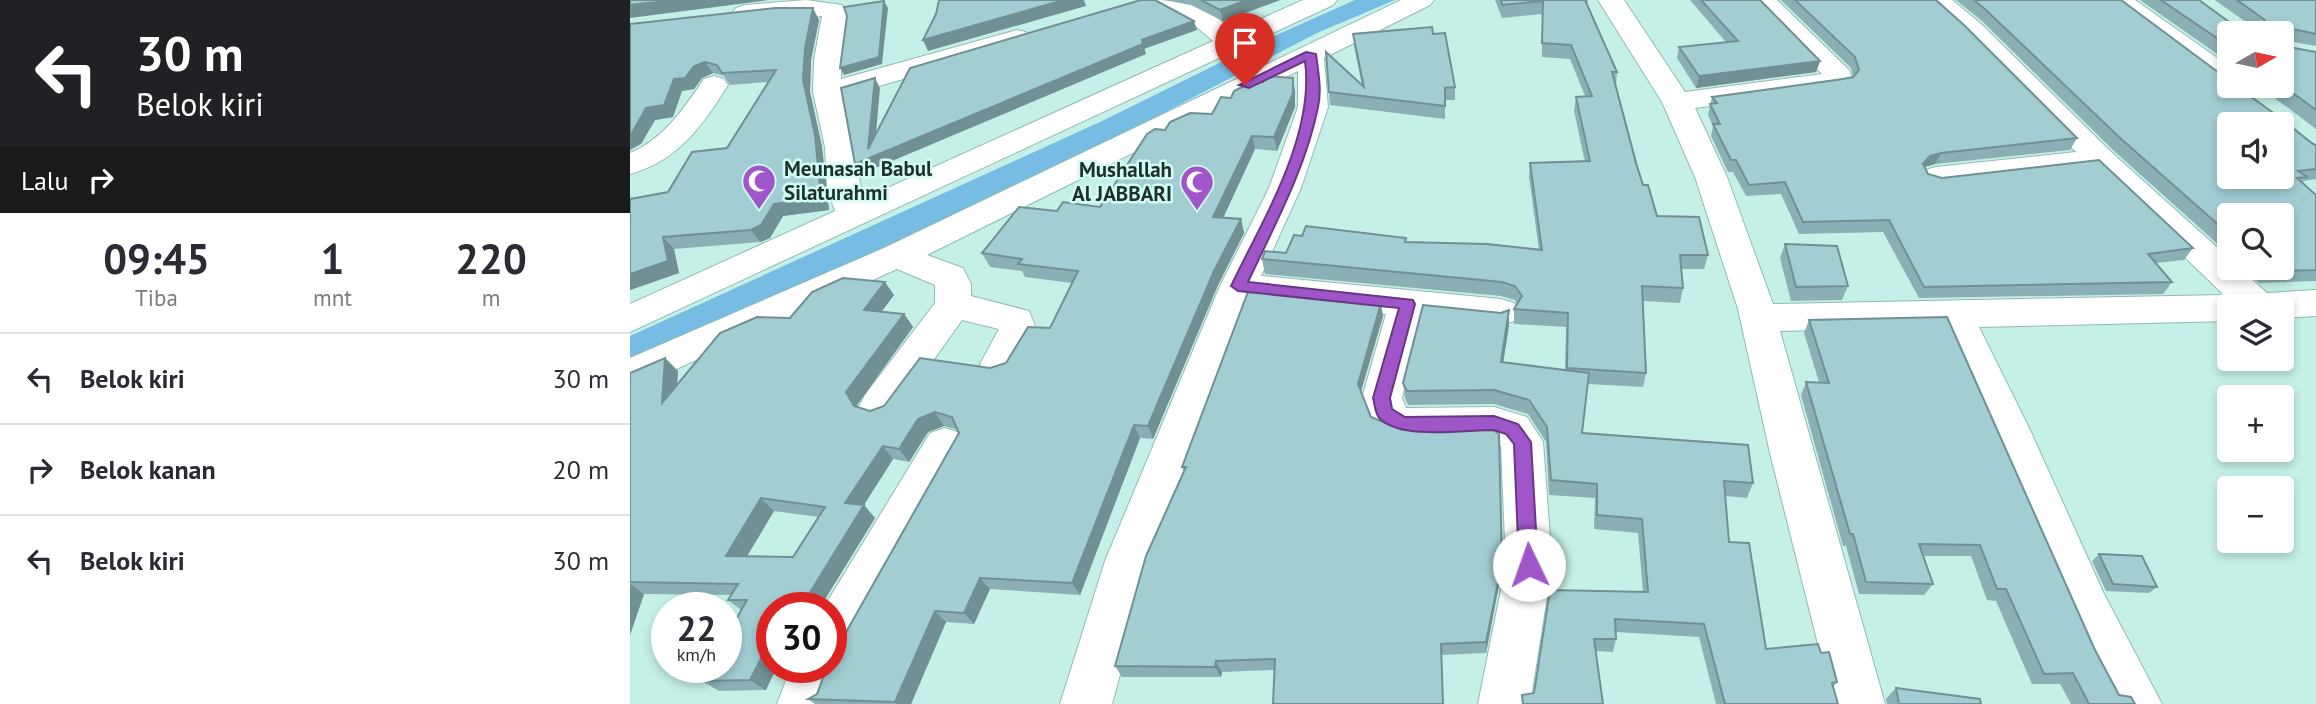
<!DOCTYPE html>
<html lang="id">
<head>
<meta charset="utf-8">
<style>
	:root { --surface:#fff; --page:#f2f2f3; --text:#2b2b33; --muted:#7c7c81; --line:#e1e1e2 }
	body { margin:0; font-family:"PT Sans",sans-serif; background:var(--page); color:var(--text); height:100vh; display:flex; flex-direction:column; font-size:26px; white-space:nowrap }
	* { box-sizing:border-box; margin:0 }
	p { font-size:23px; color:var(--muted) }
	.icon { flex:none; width:38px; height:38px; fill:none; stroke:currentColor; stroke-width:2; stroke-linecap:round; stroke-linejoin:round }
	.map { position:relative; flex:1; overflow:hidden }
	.sheet { display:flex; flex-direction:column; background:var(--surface); width:630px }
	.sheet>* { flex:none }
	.banner { background:#202124; color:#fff; overflow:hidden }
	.needle { width:46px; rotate:81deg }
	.controls { position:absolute; left:1587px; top:21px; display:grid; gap:14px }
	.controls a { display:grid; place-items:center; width:77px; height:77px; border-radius:7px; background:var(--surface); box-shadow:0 4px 10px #0003; font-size:35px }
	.speed { position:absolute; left:21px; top:592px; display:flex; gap:14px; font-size:35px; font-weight:700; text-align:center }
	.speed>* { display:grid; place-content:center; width:91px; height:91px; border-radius:50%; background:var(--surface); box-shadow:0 4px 10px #0003; line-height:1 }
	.speed small { font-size:18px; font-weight:400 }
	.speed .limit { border:10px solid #d22; background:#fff; color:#111 }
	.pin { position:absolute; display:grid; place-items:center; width:60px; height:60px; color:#fff; margin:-72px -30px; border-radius:50% 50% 50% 0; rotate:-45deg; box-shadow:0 0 7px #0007 }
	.pin .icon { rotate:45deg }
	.me { position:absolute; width:77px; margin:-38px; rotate:357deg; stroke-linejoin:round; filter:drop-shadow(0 0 5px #0008) }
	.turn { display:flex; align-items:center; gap:24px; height:147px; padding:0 21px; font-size:32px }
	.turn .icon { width:91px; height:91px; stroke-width:2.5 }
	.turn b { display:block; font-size:49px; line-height:60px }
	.then { display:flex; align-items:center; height:66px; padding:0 21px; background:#0003; gap:14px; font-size:26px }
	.eta { display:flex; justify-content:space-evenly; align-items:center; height:119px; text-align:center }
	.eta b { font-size:42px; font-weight:700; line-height:49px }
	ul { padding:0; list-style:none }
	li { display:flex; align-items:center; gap:21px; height:91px; padding:0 21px; border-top:2px solid var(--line) }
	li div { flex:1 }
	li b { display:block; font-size:26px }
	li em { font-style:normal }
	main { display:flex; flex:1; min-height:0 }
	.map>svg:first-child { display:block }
	.water { fill:#77bde3 }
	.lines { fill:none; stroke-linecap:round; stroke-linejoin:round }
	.minor-casing { stroke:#91bbb2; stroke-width:2 }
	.minor { fill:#fff; fill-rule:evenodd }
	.wall { fill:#8ab0b5; fill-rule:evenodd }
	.shaded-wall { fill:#719094 }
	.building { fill:#a1cdd3; stroke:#719094; stroke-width:2; fill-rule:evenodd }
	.route { fill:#a056c9; stroke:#683883; stroke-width:2 }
	.labels { text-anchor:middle; stroke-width:5; stroke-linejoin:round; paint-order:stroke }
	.poi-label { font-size:21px; font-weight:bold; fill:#1e2f2c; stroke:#d2fdf4; text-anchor:start }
</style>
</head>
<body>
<main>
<section class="sheet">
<div class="banner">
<div class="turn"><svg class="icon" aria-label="left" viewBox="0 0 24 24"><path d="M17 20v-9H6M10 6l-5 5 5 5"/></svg><div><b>30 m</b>Belok kiri</div></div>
<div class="then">Lalu<svg class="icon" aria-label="right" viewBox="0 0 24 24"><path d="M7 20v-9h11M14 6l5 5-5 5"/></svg></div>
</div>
<div class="eta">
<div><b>09:45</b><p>Tiba</p></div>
<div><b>1</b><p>mnt</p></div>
<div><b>220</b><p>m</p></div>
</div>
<ul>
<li><svg class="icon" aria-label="left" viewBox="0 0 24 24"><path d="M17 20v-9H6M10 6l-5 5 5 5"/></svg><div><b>Belok kiri</b></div><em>30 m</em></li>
<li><svg class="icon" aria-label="right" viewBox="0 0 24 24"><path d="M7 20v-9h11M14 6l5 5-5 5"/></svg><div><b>Belok kanan</b></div><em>20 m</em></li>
<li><svg class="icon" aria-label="left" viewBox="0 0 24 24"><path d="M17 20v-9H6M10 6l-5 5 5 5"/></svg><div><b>Belok kiri</b></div><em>30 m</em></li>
</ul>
</section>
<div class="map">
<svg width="1686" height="704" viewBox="0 0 1686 704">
	<rect width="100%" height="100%" fill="#c5f0e7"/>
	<path class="water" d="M725,0H765L687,33L383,191L0,361V336L472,121L642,37Z"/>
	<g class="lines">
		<g class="minor-casing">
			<path id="minor" d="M176,0L212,5C227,26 210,55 211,79L387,30L396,32L400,38L396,44L214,96L233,199L583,41L561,22L524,5L520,0C562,0 572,5 604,31L673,0H707L703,5L0,332V304L205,211L197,188L195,147L183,92L184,60L192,16L115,21L106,18L102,13L106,8L115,5Z
				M771,0H804L800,5L694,58L698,107L671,188L631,276L871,299L884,303L889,312L884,321L871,325L792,317L772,398L776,408L864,407L897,417L913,442L922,565L900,704H848L876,565L871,446L863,439L773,440L745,429L732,398L756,314L621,300L521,561L482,704H430L475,561L590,286L639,188L668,107V71L297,255L333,268L341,284V296L399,311L407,331L383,374L369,379L355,374L350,364L369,329L332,320L263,417L249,422L235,417L229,406L235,395L305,303V285L267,269L0,390V358L254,248Z
				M968,0H994L1055,92L1192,74L1119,0H1147L1219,70L1223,80L1219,86L1209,88L1065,108L1097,177L1143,304L1594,295L1463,169L1306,187L1295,184L1290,177L1295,170L1306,167L1446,152L1332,35L1293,0H1322L1350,23L1481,152L1600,259V268H1609L1637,293L1686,290V316L1652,318V306H1600V321L1349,327L1400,430L1474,594L1532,704H1478C1413,586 1370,451 1312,327L1150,331L1255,704H1203L1140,453L1108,309L1065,177L1032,102Z
				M1475,0H1505L1600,67V86H1610L1600,88L1590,86Z
				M84,76L94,79L98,85C73,125 48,161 0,174V153C34,139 54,108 74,79Z
				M315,428L330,433L336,445L218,658L209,661L211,667L199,704H147L161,667H201V607H194L300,433Z"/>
		</g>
		<use href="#minor" class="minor"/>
	</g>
	<path class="wall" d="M534,0H650L593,21L561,5Z
		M865,0H958L957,5L987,72L986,85L1013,185L1027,216L1078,255L1074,269H1051L1053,288L1050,303L1013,301L1016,373L1013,387L958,384L952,433L1123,483L1117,498L1095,496L1099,542L1136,649L1191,653L1207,682L1203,687L1208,704H1086L1069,637L986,632V639L983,652L966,651L973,704H892V695L904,693L1013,592L1008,533L964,529L965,498L919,495L916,442L898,414L864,404L778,405L775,398L773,383L879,325L873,362L935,370L936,327L884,324V309L887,305L885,300L871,296L635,274L632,259L656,253L672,236L776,238V242L909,250L899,177L900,163L955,162L944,111L946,97L955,96L940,59L912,57V14L872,18Z
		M1060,0H1130L1190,61L1186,72L1066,88L1047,58L1049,47L1096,42Z
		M1151,0H1306L1447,138L1440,150L1305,164L1295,167L1298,174L1563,248L1554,260L1526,263L1542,282L1533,294L1289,298L1253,232L1169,234L1151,194L1116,196L1103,172H1098L1081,136L1083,126L1078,115L1082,97L1223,77L1221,68Z
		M1326,0H1491L1659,125L1683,144L1686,145V179L1674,181L1672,183L1686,195V281L1629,283L1613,268H1652L1600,215V255L1483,150L1352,21Z
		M1510,0H1569L1606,27L1620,25L1585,0H1686V46L1658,41V47L1686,52V129L1629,86H1652L1600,33V63Z
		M189,20L181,60L180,92L192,147L199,210L153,216L140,238L130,242L44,249L49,273L0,290L38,192L97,148L138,82L100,85L94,76L83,73L72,78L64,89L52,91L43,117L25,120L11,144L0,24Z
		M723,34H803L825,87V100H815V119L700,105L699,92L732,86L724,46Z
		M665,91V107L647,151L625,149L593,218L611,219L614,233L588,285L523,439L510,438L450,595L360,589L344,624L316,622L281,704H185L178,699L187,694L207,648L329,433L328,430L314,426L298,432L279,462L263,459L234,505L245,518L192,604L142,607V667L136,690L89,691L72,681L111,610L98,600L101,595L14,594L0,635V373L35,358L48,371L47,384L160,318L264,295L252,311L274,314L283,327L227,405L228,408L240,411L376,363L420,328L442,283L395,277L392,271L360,267L352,253L427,211L470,207L535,130L582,114L601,98ZM144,511L189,517L163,557L117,556Z
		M1155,244L1218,286L1212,300L1161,301L1150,258Z
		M753,316L731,392L741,417L872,563L871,574L856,653L811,655L645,670L592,672L591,677H492L485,666L554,472L552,467Z
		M1179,320L1465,650L1489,695L1505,704H1441L1430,684H1402L1366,601L1357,600L1341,556H1293L1303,584L1294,595L1229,594L1216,546H1213L1171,395L1176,382H1189L1174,333Z
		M1469,554L1527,587L1519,593L1476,591L1462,561Z
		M1266,688L1351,704H1257L1256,699Z"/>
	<path class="shaded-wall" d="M44,0H139L0,18V5Z
		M434,0H454L456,6L298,51L293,40Z
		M617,0H650L593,21L590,10Z
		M254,1L258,8L252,64L214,75L210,68Z
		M183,8L189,20L181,60L180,92L192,147L199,210L153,216L140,238L130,242L121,230L173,80L175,48Z
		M564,21L567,30L514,49L512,40Z
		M513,44L516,54L231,174L225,164L238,149L245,78L250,88L244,156Z
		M1190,61L1186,72L1066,88L1069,76Z
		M75,62L83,73L72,78L64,89L52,91L43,117L25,120L11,144L0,150V133L16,108L44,79L64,66Z
		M663,78L665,91V107L647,151L644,137Z
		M622,136L625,149L587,231L583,217Z
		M1311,153L1305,164L1294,167L1293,164L1300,156Z
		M611,219L614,233L588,285L523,439L518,426L584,271Z
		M33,237L44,249L49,273L0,290V274Z
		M255,282L264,295L243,323L234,310Z
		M751,303L753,316L729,397L728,384Z
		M879,310V325L871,377V362Z
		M274,314L283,327L227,405L234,419L224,406L216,392Z
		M35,358L48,371L45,416L32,403Z
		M305,412L314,426L298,432L279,462L269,449L288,419Z
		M504,425L510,438L450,595L442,583Z
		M253,446L263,459L227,516L215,503Z
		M131,498L144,511L110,568L96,556Z
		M234,505L245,518L192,604L196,607H185L179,597V594Z
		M872,563L871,574L856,653V642Z
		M350,578L360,589L344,624L334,613Z
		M0,584L14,594L0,635Z
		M305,611L316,622L281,704H267L265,702Z
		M137,647L142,651V667H147L136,690L120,680Z
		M586,661L592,672L591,677L585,667Z"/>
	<path class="building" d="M0,0H44L0,5Z
		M309,0H434L293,40L306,14Z
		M511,0H525L564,21L512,40L513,44L225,164L211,88L245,78L238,149L280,68Z
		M571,0H617L590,10Z
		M871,0H955L987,72H982L1006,163L1013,185H1018L1027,216L1069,217L1078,255H1050L1053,288L1012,286L1016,373L937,368L938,313L884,309L892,296L885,286L872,282L632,259L635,251L656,253L664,235L672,236L676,226L776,238L775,242L857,244L912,250L900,163L960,161L946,97L962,96L941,45L912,43L913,1L872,5Z
		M1071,0H1130L1190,61L1069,76L1049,47L1108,41Z
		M1165,0H1306L1335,26L1447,138L1311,153L1300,156L1293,164L1298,174L1312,178L1469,160L1563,248L1518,254L1542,282L1294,287L1259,220L1173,222L1155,182L1119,185L1106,160H1101L1083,124H1090L1080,104L1087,103L1082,97L1213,79L1223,77L1229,70L1225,57Z
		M1344,0H1491L1600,81V86H1606L1645,114L1658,115L1659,125L1683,144L1686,145V169L1668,171L1677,177L1667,178L1686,195V270L1640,271L1636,268H1652V215H1600V235L1490,138L1356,10ZM1600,124H1652V177H1600Z
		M1531,0H1569L1606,27L1636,24L1635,20L1607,0H1686V34L1658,28V47L1686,52V110L1652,85V33H1600V47Z
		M254,1L249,57L210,68L217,16L214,7Z
		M145,8H183L175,48L173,80L185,135L191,198L144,204L131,225L121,230L33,237L38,261L0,274V199L38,192L62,152L97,148L146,70L92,73L87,65L75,62L64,66L55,78L44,79L34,105L16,108L2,133H0V24Z
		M802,27L803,34L815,33L825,87L815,88V106L699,92L696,52L734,87L723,34Z
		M636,76L663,78V93L644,137L622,136L583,217L611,219L584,271L518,426L504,425L442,583L350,578L334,613L305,611L265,702L178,699L187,694L197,667H201V655L203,650L207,648L329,433L322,417L305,412L288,419L269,449L253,446L215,503L234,505L179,594V597L185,598V607H142V647H137L120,680L72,681L80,667H96V637L117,600H98L108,584L0,582V373L35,358L32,403L90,333L127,317L160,318L182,292L213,278L255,282L234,310L274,314L216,392L224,406L240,411L254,406L290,358L360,368L376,363L398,327L420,328L448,271L388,264L392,259L352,253L389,207L427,211L433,202L470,207L517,134L525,129L535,130L540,122L560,113L582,114L591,97L601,98L604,91L624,81L633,82ZM131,498L195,507L163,557L96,556Z
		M1155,244L1207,246L1218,286L1166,287Z
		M619,289L751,303L728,384L741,417L772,430L862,429L869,434L872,563L856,642L811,644L813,704H643L645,659L586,661L585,667L485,666L516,556L556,467H552Z
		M793,305L871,313L879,310L871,362L959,373L952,433L1118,445L1123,483L1094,481L1099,542L1119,543L1136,649L1188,644L1191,653L1199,652L1207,682L1202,683L1208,704H1095L1074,624L985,619L986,639H964L973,704H893L892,695L904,693L920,590L1018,592L1012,519L967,515V484L921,480L917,427L899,400L864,390L777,391L773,383Z
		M1317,317L1465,650L1489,695L1501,697L1505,704H1459L1443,673L1414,674L1376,589H1367L1350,545L1289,544L1303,584L1236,582L1223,534H1220L1176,382L1199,383L1179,320Z
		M1469,554L1512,556L1527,587L1483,584Z
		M1266,688L1350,699L1351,704H1269Z"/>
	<path class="route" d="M676,52L686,54C688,71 692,90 688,107C676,168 644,226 618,282L783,300L785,304L760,398L762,409L775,417L864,416L888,424L901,442L908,565L905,571L899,574L892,571L889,565L884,444L876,434L864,430C833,430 774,440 750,419C745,414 745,405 743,398L769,308L608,291L601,286C633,219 685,136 675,61L619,88L609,85Z"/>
	<defs>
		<g id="mosque-pin" transform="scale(1.75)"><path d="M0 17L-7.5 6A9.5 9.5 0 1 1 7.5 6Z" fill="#a056c9" stroke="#d2fdf4"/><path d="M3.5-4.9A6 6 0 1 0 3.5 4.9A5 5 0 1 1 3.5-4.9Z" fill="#fff"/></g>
	</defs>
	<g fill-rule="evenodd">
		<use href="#mosque-pin" x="129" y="181"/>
		<use href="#mosque-pin" x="567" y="182"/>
	</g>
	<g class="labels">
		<g class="poi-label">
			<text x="154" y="176">Meunasah Babul<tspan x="154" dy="24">Silaturahmi</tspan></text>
			<text x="542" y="177" text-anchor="end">Mushallah<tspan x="542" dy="24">Al JABBARI</tspan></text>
		</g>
	</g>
</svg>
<div class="controls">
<a><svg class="needle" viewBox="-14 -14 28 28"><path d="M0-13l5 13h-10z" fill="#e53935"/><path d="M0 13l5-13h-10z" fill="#7c7c81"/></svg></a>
<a><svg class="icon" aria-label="sound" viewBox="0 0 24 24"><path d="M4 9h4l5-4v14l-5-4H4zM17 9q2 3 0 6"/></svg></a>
<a><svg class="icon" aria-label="search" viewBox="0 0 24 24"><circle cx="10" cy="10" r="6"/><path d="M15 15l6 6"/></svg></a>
<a><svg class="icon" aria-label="layers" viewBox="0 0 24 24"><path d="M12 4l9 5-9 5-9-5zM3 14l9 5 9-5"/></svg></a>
<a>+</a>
<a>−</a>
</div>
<div class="speed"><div>22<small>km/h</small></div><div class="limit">30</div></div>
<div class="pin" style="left:615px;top:85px;background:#d93025"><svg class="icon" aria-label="arrive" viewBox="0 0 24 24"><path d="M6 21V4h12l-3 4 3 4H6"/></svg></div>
<svg class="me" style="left:899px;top:565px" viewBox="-20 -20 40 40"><circle r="19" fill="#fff"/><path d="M0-13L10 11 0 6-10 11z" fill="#a056c9"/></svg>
</div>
</main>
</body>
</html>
